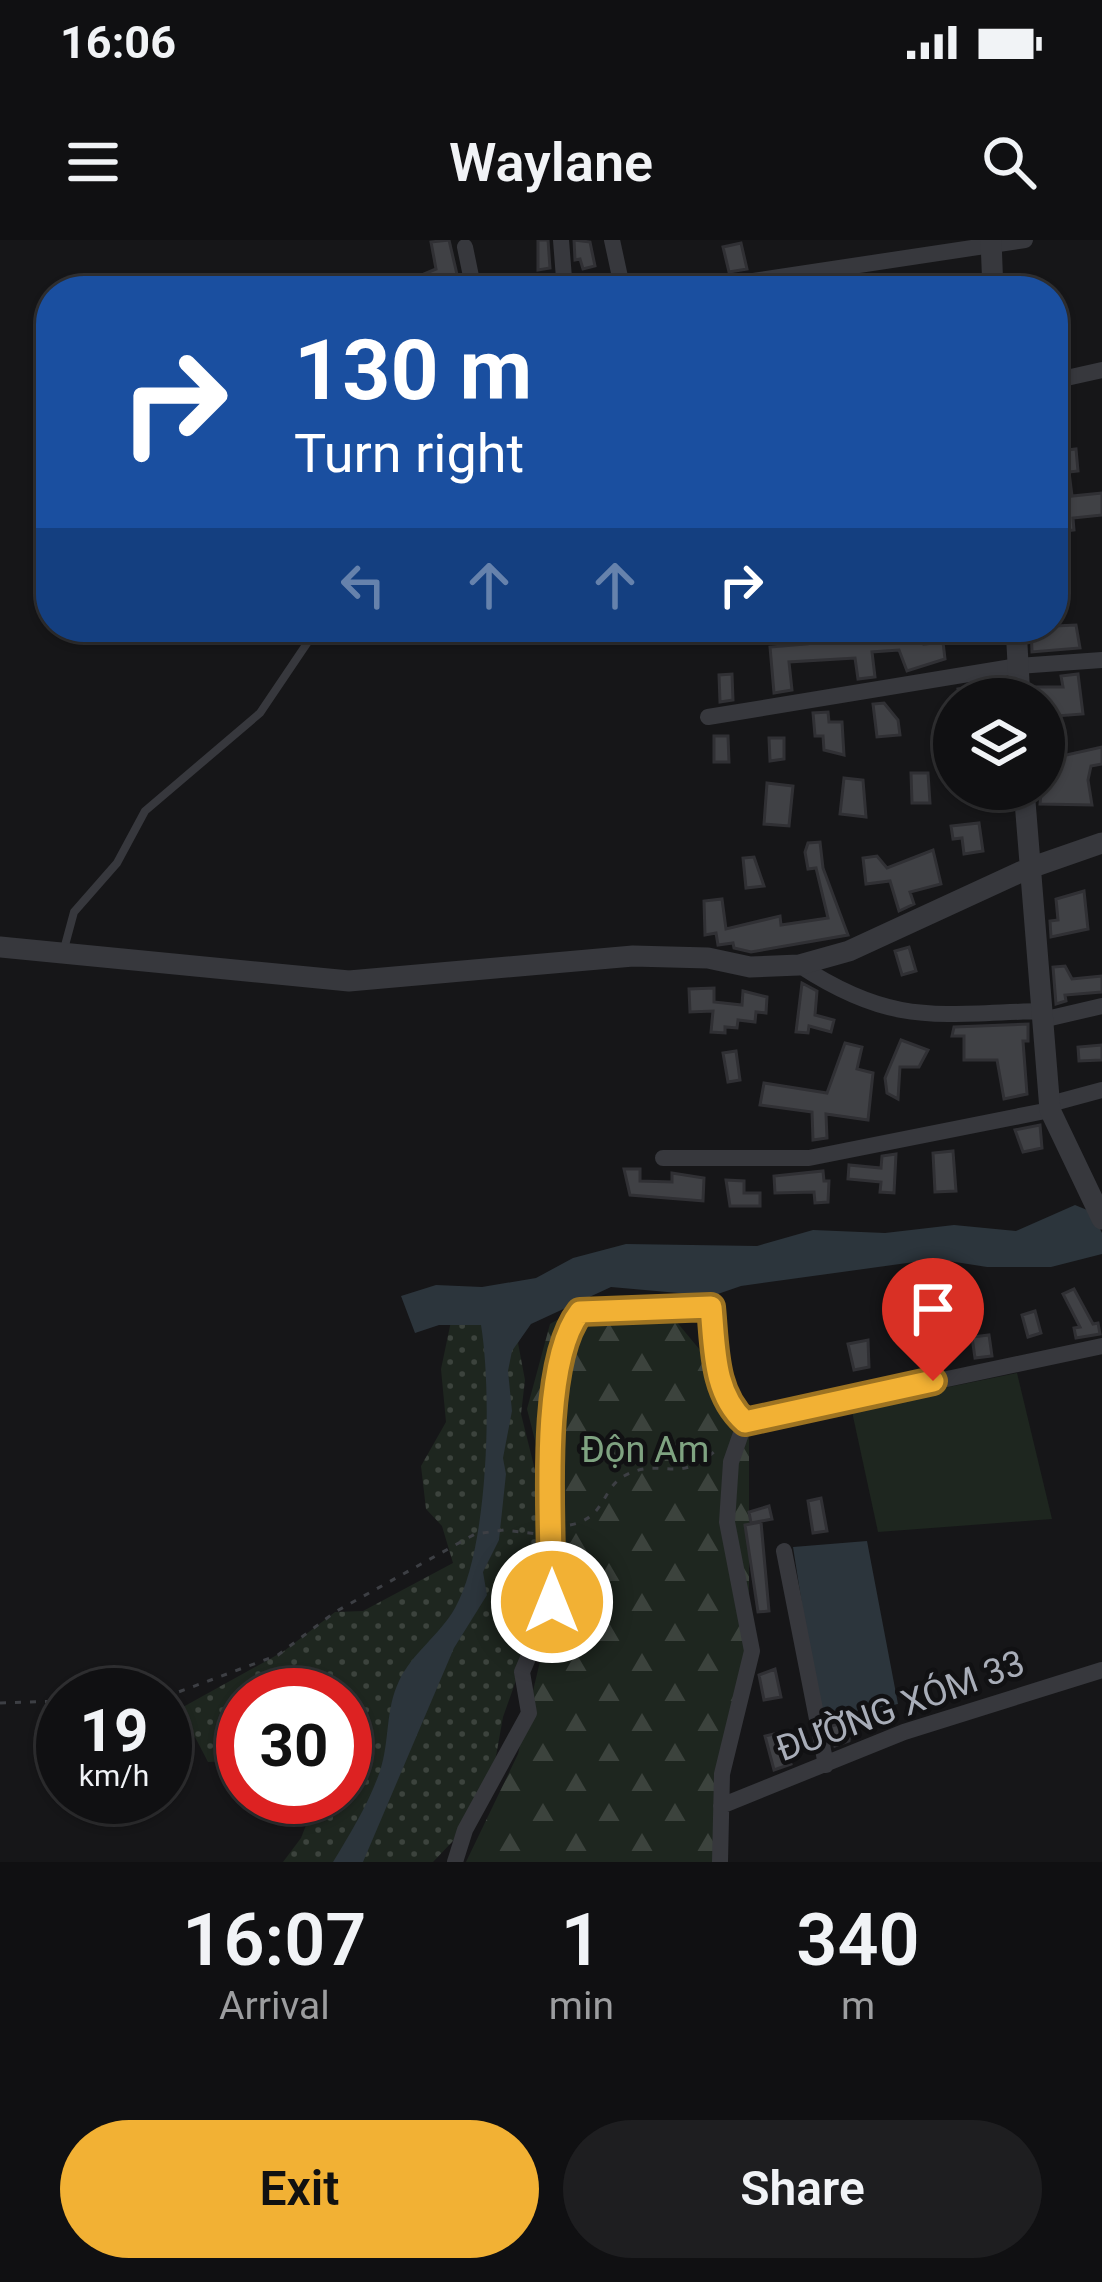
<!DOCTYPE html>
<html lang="en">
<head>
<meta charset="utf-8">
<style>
	:root { --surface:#101012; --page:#1e1e20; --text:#f1f3f6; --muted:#9c9d9f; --line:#303032; --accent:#f2b134 }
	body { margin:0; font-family:Roboto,sans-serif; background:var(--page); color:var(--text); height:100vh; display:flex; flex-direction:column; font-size:45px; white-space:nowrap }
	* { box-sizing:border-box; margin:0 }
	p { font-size:39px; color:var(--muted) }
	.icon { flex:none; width:66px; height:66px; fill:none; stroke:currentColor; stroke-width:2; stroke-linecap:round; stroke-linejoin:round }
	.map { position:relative; height:1622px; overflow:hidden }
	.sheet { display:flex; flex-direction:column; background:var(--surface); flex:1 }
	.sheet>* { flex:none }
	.guide { position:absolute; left:36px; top:36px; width:1032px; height:366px; border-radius:48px; box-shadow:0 3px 9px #0004,0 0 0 3px var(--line); background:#1a4fa0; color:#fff; overflow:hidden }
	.controls { position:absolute; left:933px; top:438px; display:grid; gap:24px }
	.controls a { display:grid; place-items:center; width:132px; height:132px; border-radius:50%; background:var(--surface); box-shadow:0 3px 9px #0004,0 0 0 3px var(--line); font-size:60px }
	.speed { position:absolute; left:36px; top:1428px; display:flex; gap:24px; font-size:60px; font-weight:700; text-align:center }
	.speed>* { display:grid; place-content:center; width:156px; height:156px; border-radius:50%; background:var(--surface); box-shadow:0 3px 9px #0004,0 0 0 3px var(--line); line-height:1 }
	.speed small { font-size:30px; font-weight:400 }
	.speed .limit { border:18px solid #d22; background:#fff; color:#111 }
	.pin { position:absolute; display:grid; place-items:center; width:102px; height:102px; color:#fff; margin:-123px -51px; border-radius:50% 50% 50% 0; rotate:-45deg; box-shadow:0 0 12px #0007 }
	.pin .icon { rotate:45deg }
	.me { position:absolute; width:132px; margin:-66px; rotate:0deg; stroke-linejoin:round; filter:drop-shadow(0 0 9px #0008) }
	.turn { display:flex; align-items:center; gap:42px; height:252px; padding:0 60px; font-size:54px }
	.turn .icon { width:156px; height:156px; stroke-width:2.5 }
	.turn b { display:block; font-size:84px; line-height:102px }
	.lanes { display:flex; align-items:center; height:114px; padding:0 60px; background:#0003; justify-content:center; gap:60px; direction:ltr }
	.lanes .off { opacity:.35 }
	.eta { display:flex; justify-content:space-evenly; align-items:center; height:204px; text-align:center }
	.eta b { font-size:72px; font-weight:600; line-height:84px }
	.action { display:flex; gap:24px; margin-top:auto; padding:24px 60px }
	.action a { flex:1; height:138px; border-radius:72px; background:var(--accent); color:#111; font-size:48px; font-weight:600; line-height:138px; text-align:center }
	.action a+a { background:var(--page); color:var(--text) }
	.status { display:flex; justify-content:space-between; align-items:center; height:84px; padding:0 60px; background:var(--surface); direction:ltr }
	.status svg { height:33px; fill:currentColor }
	header { display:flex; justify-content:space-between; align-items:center; height:156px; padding:0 60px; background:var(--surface); font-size:54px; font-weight:600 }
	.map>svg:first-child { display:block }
	.grass { fill:url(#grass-dots) }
	.forest { fill:url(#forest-firs) }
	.pitch { fill:#1e261f }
	.water { fill:#2c353c }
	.building { fill:#404145; stroke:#303034; stroke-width:3 }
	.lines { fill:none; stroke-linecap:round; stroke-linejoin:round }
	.path { stroke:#3d3f44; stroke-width:3; stroke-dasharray:6 9; stroke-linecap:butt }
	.service { stroke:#37383d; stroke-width:8 }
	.minor { stroke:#37383d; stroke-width:16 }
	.tertiary { stroke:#37383d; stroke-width:21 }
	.route-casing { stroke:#9d7322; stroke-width:30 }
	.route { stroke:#f2b134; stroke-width:21 }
	.labels { text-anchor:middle; stroke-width:9; stroke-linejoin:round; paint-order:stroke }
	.park-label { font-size:36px; fill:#7fa381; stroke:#111113 }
	.street-label { font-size:36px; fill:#a8adb8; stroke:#111113 }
</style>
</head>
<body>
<div class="status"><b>16:06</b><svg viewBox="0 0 49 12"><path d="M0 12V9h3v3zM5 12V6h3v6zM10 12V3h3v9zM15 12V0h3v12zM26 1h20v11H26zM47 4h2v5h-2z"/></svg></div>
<header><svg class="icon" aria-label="menu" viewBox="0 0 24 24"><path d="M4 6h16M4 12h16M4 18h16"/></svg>Waylane<svg class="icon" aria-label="search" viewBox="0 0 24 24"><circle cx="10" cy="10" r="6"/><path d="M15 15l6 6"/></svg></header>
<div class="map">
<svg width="1102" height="1622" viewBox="0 0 1102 1622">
	<defs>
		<pattern id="grass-dots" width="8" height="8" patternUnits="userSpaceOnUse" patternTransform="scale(3)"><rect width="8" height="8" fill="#1e261f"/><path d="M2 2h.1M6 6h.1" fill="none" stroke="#3c433d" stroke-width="1.8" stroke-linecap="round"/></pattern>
		<pattern id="forest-firs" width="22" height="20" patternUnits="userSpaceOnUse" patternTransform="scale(3)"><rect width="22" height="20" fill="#1e261f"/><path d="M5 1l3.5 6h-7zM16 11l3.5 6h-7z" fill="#3c433d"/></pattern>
	</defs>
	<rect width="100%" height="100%" fill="#161618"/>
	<path class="grass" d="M547,1046L518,1103L525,1140L521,1174L540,1250L538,1314L526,1347L535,1372L531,1398L503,1477L493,1533L471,1582L433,1622H283L301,1598L317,1557H345V1455H243V1500L225,1521L208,1522L195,1497L165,1506V1477L284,1411L335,1372L363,1371L453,1323L442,1286L426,1269L421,1226L446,1182L441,1129L454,1067Z"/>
	<path class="forest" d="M656,1057L744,1163L749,1192V1398L715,1622H466L518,1514L552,1371L549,1255L527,1169L550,1084L595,1058Z"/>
	<path class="pitch" d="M1017,1133L1052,1279L878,1292L851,1167Z"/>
	<path class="water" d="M1075,965L1092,972L1102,993V1014L1051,1027H987L936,1019L741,1046L712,1056L611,1047L531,1084L512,1111L508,1131L512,1171L503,1218L506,1234L499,1300L483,1332L487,1355L454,1408L363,1622H333C350,1594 369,1563 380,1531C390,1501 385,1470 399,1441C412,1413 440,1395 455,1368C489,1308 492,1152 481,1085H439L415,1093L401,1056L436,1045L482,1047L536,1038L573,1018L626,1004L757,1006L813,990L885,993L954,985L1016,991Z
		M867,1301L898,1464L820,1479L793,1307Z"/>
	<path class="building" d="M449,0L459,43L448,45L449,51H412L410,40L436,29L431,2Z
		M538,0H548L550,28L538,30Z
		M574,0L590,2L595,26L583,29L580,19L575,20Z
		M741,3L747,29L729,32L723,7Z
		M867,39L868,51H823V43Z
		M1053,161H1061L1067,210L1076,209L1078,231L1069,232L1072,256L1102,253V275L1073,278L1074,290L1058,292Z
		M1076,385L1080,408L1032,412L1031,387Z
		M851,387H921L924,404L943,402L945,419L907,431L899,410L872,412L875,437L858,439L855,418L789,422L792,450L774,453L770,407L807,404L806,393Z
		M732,434L733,460L720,462L719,435Z
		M1078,434L1083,474L1044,477V459H1035L1034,447H1063L1061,436Z
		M1000,442L1001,451L984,459H960L958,449Z
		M884,463L898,480L900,495L877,497L873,464Z
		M828,472L829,482H842L844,515L824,510L823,496H815L813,473Z
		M714,496H728L729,522H714Z
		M769,498H784V519L770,521Z
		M1102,507V524L1091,526L1088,540L1092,565L1040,564L1044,520Z
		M911,533H928L930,563H912Z
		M844,538L863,540L866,577L840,574Z
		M767,543L793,546L789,586L764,584Z
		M979,583L983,611L964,614L962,598L953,599L951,586Z
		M820,602L823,628L848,695L751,712L734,708L733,703L718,705L716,693L705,695L704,661L722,659L726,689L780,676L781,685L828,678L816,628L808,629L805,612L808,603Z
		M933,610L941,644L910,652L914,664L899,671L890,641L866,644L863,618L877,616L887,628Z
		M754,617L764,646L746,648L743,618Z
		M1084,651L1088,689L1051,697L1050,681L1058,680L1056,659Z
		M909,707L916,731L902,735L895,711Z
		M1065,726L1072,739L1102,736V752L1065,755L1066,761L1056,764L1053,727Z
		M802,743L817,751L815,775L834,780L831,792L809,786L808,793L796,792Z
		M714,748V762L742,765L743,751L767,757L766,773L756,772L755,782L738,780L737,788L725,787V793L711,792L713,771L690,772L689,749Z
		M1028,784V801H1023L1027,854L1004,859L997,820H964V796H952L954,787Z
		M901,800L928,810L919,827H900L898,859L887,853L885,838Z
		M845,803L862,807L857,829L873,833L868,880L826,874L827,898L813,900L812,872L760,865L764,843L827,853Z
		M1102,805V820L1079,821L1078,807Z
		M736,811L740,840L728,842L723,813Z
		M1040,885L1042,908L1023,912L1015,890Z
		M953,911L956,951L935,952L933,913Z
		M896,914L894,953L880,952L881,942L848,939L849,925L881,928L882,916Z
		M624,929H640V941L672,942V933L704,938L703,961L630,955Z
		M823,931L824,941H829L828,962L815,963L814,952L775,953L774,936Z
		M726,940L744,941V953H760V966H730Z
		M1074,1049L1093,1084L1098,1083L1100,1094L1076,1098L1074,1088L1080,1087L1063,1054Z
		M1035,1071L1041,1093L1028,1097L1022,1075Z
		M935,1086L940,1127L923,1130L918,1101L924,1100L923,1088Z
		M989,1095L992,1116L975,1118L972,1097Z
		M868,1100L869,1127L854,1130L848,1104Z
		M821,1258L827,1291L813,1293L808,1261Z
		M769,1266L772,1279L751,1283L749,1272Z
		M761,1282L769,1371L758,1372L745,1285Z
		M775,1429L781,1457L764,1460L759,1435Z
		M851,1481L849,1501L835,1506L831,1486Z
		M782,1492L791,1524L774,1530L765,1496Z"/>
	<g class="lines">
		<path class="path" d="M570,1285C606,1278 601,1249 624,1236C662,1215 678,1248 719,1207
			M165,1457L278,1415L335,1372L475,1294L504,1290L538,1294
			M0,1463L63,1461"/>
		<path class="service" d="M64,709L74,672L117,623L145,571L260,473L318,387"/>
		<path class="minor" d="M561,0L565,51
			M612,0L623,51
			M465,7L474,51
			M686,51L1025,0
			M1053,141L1102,130
			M708,477L1018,426L1102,420
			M799,725C892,786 935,774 1041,771
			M1042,780L1102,766
			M1050,864L1102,850
			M663,918H809L1050,870
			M784,1311L826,1525
			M721,1566L904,1492L1102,1430
			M455,1622L465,1590L529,1473L522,1432L552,1362L553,1149L566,1090L581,1072L711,1067C715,1109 713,1152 745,1182
			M720,1622L722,1534L752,1411L727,1282L731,1222L745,1182L1102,1106"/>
		<path class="tertiary" d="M991,0L993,51
			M1016,387L1020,459
			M1024,549L1050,870L1102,979
			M0,707L349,741L633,716L708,718L750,727L799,725L849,711L1027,629L1102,603"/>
	</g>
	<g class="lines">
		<g class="route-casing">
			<path id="route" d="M552,1362C552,1290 538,1125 580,1072L711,1067C715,1108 713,1153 745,1182L933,1141"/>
		</g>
		<use href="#route" class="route"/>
	</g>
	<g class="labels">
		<g class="park-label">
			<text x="645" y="1222">Độn Am</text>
		</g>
		<g class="street-label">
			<text transform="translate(900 1465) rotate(-20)" y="13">ĐƯỜNG XÓM 33</text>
		</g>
	</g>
</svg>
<div class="controls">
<a><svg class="icon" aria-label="layers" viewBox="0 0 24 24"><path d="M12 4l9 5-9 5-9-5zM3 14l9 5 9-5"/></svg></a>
</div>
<div class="speed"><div>19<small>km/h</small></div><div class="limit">30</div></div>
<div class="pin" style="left:933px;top:1141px;background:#d93025"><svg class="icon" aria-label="arrive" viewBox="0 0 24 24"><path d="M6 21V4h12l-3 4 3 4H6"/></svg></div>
<svg class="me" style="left:552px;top:1362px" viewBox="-20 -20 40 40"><circle r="17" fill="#f2b134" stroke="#fff" stroke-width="3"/><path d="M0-11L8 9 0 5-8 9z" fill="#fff"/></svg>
<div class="guide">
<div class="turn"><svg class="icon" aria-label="right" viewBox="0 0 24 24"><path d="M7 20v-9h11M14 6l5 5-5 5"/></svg><div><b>130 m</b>Turn right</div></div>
<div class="lanes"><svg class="icon off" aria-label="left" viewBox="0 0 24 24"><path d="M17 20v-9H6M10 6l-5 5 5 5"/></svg><svg class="icon off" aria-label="ahead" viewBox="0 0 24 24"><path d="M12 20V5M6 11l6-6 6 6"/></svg><svg class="icon off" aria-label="ahead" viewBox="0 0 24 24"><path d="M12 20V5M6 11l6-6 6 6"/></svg><svg class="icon" aria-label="right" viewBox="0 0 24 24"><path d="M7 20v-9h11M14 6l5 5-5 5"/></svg></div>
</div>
</div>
<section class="sheet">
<div class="eta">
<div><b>16:07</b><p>Arrival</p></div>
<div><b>1</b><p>min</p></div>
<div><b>340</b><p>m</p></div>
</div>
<div class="action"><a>Exit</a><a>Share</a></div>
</section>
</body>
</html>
